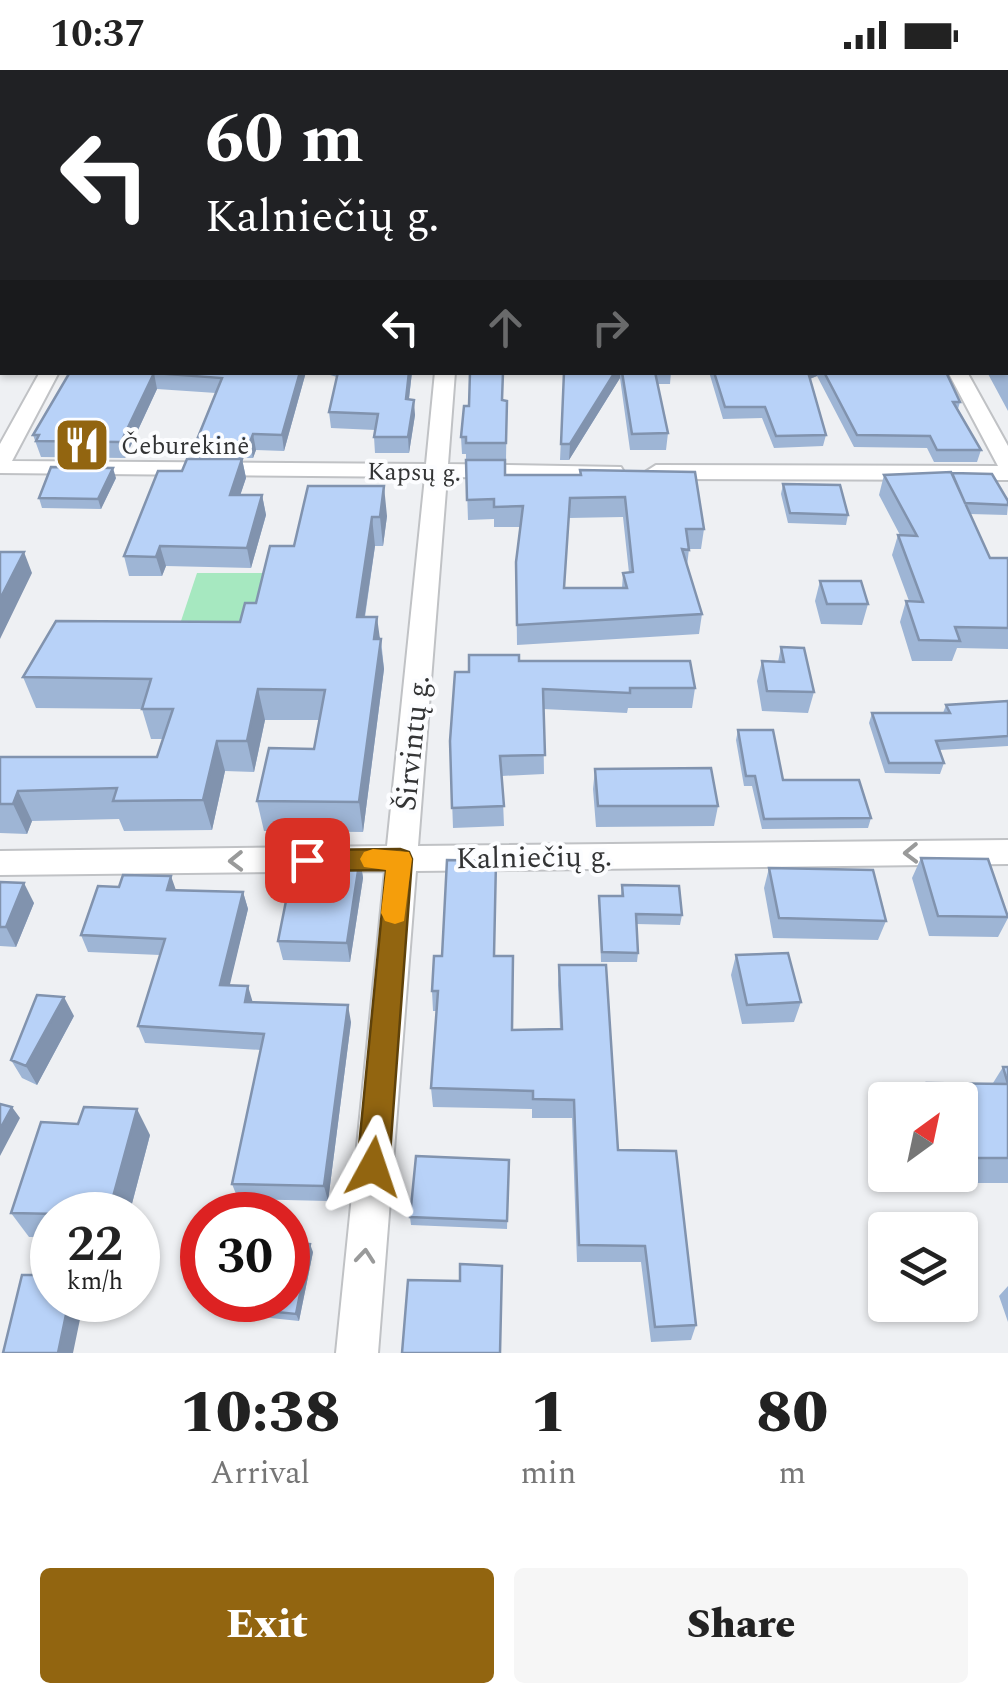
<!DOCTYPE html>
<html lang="en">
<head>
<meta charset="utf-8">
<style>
	:root { --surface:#fff; --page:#f6f6f6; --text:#222; --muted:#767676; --accent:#926510 }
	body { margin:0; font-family:Spectral,serif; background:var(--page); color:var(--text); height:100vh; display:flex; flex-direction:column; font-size:38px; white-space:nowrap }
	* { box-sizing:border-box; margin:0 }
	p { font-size:32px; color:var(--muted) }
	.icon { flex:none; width:55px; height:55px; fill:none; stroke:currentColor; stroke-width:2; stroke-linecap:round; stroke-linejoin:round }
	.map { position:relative; height:1283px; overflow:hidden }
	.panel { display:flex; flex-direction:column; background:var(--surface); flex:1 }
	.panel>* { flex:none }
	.top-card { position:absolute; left:0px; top:0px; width:1010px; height:305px; box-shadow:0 2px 8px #0004; background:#202124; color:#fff; overflow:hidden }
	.needle { width:65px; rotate:33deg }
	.tools { position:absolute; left:868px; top:1012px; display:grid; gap:20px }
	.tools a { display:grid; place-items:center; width:110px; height:110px; border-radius:10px; background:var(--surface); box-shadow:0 2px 8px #0004; font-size:50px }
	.speed { position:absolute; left:30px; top:1122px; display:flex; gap:20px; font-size:50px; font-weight:700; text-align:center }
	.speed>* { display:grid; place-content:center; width:130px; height:130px; border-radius:50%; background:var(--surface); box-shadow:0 2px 8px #0004; line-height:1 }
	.speed small { font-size:25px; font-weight:400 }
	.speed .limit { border:15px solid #d22; background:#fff; color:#111 }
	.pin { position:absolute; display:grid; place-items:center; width:85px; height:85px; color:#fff; margin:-42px; border-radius:20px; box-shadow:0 5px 15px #0006 }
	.me { position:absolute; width:110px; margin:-55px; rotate:5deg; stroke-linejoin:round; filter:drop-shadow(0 0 8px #0008) }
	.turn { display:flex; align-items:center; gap:35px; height:210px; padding:0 40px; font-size:45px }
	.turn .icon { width:130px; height:130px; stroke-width:2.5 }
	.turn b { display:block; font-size:70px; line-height:85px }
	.lanes { display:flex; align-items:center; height:95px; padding:0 40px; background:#0003; justify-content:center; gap:50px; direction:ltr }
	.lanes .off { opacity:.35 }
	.eta { display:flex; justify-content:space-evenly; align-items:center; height:170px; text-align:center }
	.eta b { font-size:60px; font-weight:800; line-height:70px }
	.action { display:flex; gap:20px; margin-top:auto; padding:20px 40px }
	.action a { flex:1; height:115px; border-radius:10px; background:var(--accent); color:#fff; font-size:40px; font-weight:800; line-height:115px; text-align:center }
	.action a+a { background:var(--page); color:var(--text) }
	.status { display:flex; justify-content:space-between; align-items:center; height:70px; padding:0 50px; background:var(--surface); direction:ltr }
	.status svg { height:28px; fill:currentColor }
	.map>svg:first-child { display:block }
	.green { fill:#a6e8c0 }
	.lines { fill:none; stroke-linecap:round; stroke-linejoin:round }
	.minor-casing { stroke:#c0c2c5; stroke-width:4 }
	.minor { fill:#fff; fill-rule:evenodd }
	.wall { fill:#9eb5d5; fill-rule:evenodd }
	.shaded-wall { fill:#8193ae }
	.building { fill:#b8d2f8; stroke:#8193ae; stroke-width:2.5; fill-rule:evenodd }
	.oneway { stroke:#999a9a }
	.route { fill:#926510; stroke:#5f420a; stroke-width:2.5 }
	.slow { fill:#f59e0b }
	.labels { text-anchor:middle; stroke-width:8; stroke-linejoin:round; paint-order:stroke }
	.far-poi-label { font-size:25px; fill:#333435; stroke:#fcfdff; text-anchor:start }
	.far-street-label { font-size:25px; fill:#333435; stroke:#fcfdff }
	.street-label { font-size:30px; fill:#333435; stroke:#fcfdff }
</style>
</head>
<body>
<div class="status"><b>10:37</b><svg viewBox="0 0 49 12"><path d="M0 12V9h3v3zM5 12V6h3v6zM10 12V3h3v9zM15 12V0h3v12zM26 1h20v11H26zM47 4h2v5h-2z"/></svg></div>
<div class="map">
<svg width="1008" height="1283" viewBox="0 0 1008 1283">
	<rect width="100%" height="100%" fill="#eef0f3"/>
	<path class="green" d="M197,503H263L245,573L174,572Z"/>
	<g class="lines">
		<g class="minor-casing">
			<path id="minor" d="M815,0H834L835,2H817Z
				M40,302H59L12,391L426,394L435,302H455L448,394L621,397L624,402L621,407L613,409L447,407L418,776L1008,770V794L416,801L378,1283H336L385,801L0,805V781L387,776L425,407L0,403V374Z
				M948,302H967L1008,376V410L656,409L645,402L656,395L998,396Z"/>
		</g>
		<use href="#minor" class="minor"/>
	</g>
	<path class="wall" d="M0,0H346L343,2H2V187L0,188Z
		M849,0H1008V38V2H860Z
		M1008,169V341L987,302H1008Z
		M70,302H306L284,381L256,380L253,388H199L196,372L216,323L157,319L125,388L41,387L33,365Z
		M320,302H412L409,329L415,345L409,383H375L374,367L375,360L331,358L329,342L337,307Z
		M564,302H671L670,314H658L668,363L666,380H630L620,308L569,390H560Z
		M709,302H946L960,332L958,339L981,380L977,392H934L927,378L854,377L817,306L810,309L826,365L823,376L774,378L762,348L723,349Z
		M502,330L507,331L506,390L466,389V384H462L461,367L469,336Z
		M242,389L246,408L240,425H262L266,445L251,498L166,496L162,506H129L124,486L182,401Z
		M466,390L505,405H580V400L704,459L701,479H689L687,496L702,544L699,564L517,575L516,492L521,457H494V449L468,450ZM623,447L629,503H623L622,518H564L569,448Z
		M884,405L1008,435L1007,445L970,444L990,488H1008V579L957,578L952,591H912L900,552L906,531H909L892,485L898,465H900L879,425Z
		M116,408L101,439L42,438L39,428Z
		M783,414L848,445L846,455L788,453L781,424Z
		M308,416L387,446L383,476H375L365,547L381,569L384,599L363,762L264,761L257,731L314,679L319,650H265L254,702L225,701L212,760L124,761L119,749L32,751L27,764L0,763V687H157L163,669H151L142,639L36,638L23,607L240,552L256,533L294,476Z
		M820,511L868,534L862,555L821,554L815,531Z
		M781,577L814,622L808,643L762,641L757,611L762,591L778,592Z
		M519,591L695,618L692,638H628L627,643L543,639L544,704L502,706L504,756L453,758L450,671L469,602Z
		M1008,631V676L940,680L944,693L940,704L885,703L869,653L872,643H943L946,635Z
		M738,660L783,710L871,748L868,758L762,759L752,716H744L736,670Z
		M595,699L718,736L714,756L596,757L593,719Z
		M360,788L363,808L350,892L283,890L278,871Z
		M921,788L1008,845V848L998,867L929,866L912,808Z
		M769,798L886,851L878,870L773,868L764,818Z
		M0,812L34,833L16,877L0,876Z
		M622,815L682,845L680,855L636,854L638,883L637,892H601L599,826H621Z
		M176,820L243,822L248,839L229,915L253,932L351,952L328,1131L238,1129L232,1114L261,980L145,973L138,956L160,885L88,882L81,865Z
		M736,885L801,932L794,952L742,954L731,905Z
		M442,886H495L512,960L560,959L558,915L559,895L618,1080L696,1255L691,1270L651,1272L641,1192H577L572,1048H532V1039L433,1037L431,1018L437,941H433L432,921Z
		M74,946L37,1015L22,1008L11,990Z
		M1003,997H1008V1113H932L930,1105H960V1030H917L927,1013H993Z
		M150,1065L129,1145H52V1167H29L11,1143Z
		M509,1090L507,1159L411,1155L410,1147Z
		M313,1182L299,1251L231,1244L228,1237Z
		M1008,1216V1252L999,1226Z"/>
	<path class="shaded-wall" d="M2,267V291L0,296V271Z
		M300,302H306L284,381L282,365Z
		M409,302H412L407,345L406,329Z
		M615,302H620V308L569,390L570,374Z
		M806,302H818L817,306L804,311Z
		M154,303L157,319L125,388L121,372Z
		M414,330L415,345L409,383L408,367Z
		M253,364L256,380L253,388L250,372Z
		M242,389L246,408L234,444L230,425Z
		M113,398L116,408L101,439L98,429Z
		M384,416L387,446L383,476L380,447Z
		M262,425L266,445L251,498L247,478Z
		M372,447L375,476L360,577L357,547Z
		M160,476L166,496L162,506L156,487Z
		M24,482L32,503L0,569V529Z
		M377,547L384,599L363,762L359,732Z
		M258,619L265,650L254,702L247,671Z
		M217,671L225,701L212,760L203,730Z
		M18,721L32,751L27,764L13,734Z
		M360,788L363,808L350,892L347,873Z
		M171,806L177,823L167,820Z
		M24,813L34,833L16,877L6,857Z
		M243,822L248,839L226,931L220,915Z
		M248,916L253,933L245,932Z
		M64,927L74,946L37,1015L26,996Z
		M348,935L351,952L328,1131L324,1116Z
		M12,1037L20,1048L0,1086V1059Z
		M137,1039L150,1065L129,1145H108Z
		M310,1174L313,1182L299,1251L296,1244Z
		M69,1230H84L73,1283H58Z"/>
	<path class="building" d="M0,0H333L330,2H2V173H0Z
		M365,0H795L797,2H368Z
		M902,0H1008V24V2H913Z
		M2,192V267L0,271V196Z
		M70,302H300L282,365L253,364L250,372H196L222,308L154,303L121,372L36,371L39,365H33Z
		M338,302H409L406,329L414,330L408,367H374L378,344L329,342Z
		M470,302H503L502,330L507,331L506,373H466V367H461L464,336H469Z
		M564,302H615L570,374H561Z
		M622,302H655L668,363L632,364Z
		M714,302H808L826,365L776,366L765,337H725Z
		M824,302H946L960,332H953L981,380H937L930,366L857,365Z
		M187,389H242L230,425H262L247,478L160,476L156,487L124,486L158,401H182Z
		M466,390H505V405H581L580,400L695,402L704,459H686L689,480L682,479L702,544L517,555L516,492L523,436L494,437V429L467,430ZM625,427L633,502L623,503L627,518H564L570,428Z
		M51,397L113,398L98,429L39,428Z
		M951,402L990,488H1008V558L955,557L960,571L919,570L906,531L923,532L898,465L917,466L884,405Z
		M952,403L992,404L1008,431V435L965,433Z
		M783,414L840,415L848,445L790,443Z
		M308,416H384L380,447H372L357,547H377L374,569H381L359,732L257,731L269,678L314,679L325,620L258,619L247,671H217L203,730L113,731L117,718L18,721L13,734H0V687H157L173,639H142L151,609L23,607L56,551L240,552L245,533H256L270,476H294Z
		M0,482H24L0,529Z
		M820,511H861L868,534H827Z
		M781,577L804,578L814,622L767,621L762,591L784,592Z
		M469,585H519V591H690L695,618H630V623L543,619L545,685L500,686L504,736L452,738L450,671L455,602H469Z
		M1008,631V666L936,671L944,693H889L872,643H950L946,635Z
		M738,660H773L783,710H859L871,748L764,749L755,706H746Z
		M711,698L718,736H598L595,699Z
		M295,786L360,788L347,873L278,871Z
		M921,788L988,789L1008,847L938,846Z
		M447,790L496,791L494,886H513L512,960L562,959L559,895H606L618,1080L676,1081L696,1255L655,1257L645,1176L579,1175L574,1030L533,1029V1021L431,1018L438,921H432L434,886H442Z
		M769,798L873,800L886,851L779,848Z
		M123,805L171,806L167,820L243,822L220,915L248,916L245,932L348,935L324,1116L232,1114L264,964L138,956L165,869L81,865L98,816L119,817Z
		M0,812L24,813L6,857H0Z
		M622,815L679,816L682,845L636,844L638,883L602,882L599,826H623Z
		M788,883L801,932L747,935L736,885Z
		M37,925L64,927L26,996L11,990Z
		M1003,997H1008V1088H960V1030H931L927,1013L1008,1014Z
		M0,1034L12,1037L0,1059Z
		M84,1037L137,1039L108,1145L11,1143L41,1052L78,1054Z
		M416,1086L509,1090L507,1151L410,1147Z
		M288,1172L310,1174L296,1244L228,1237L229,1230H288Z
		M460,1194L502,1196L500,1283H402L408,1210L460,1211Z
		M22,1205H52V1230H69L58,1283H3Z"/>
	<defs><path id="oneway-chevron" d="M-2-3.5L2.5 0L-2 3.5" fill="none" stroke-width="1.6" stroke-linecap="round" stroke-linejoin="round" transform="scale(2.5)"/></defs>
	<g class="oneway">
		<use href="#oneway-chevron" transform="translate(911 783) rotate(179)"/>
		<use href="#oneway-chevron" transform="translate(236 791) rotate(179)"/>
		<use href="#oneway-chevron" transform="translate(365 1186) rotate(-85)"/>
	</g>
	<path class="route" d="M400,779L409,782L412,789L389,1097L384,1108L373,1113L362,1108L357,1097L386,800L307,801L298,798L294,790L298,783L307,780Z"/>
	<path class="slow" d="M373,779L409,782L412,789L404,851L395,854L385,851L381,843L386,800L364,797L360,789L364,782Z"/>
	<defs>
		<g id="restaurant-square" transform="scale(2.875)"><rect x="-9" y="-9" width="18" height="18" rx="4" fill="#926510" stroke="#fcfdff"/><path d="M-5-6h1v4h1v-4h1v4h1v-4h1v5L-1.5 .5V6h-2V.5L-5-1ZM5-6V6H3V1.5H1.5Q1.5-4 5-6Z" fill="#fff"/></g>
	</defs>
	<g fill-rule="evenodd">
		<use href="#restaurant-square" x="82" y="375"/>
	</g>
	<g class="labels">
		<g class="far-poi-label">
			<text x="121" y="384">Čeburekinė</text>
		</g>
		<g class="far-street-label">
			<text transform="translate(414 401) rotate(1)" y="9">Kapsų g.</text>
		</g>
		<g class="street-label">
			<text transform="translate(412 673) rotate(-84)" y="10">Širvintų g.</text>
			<text transform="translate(534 787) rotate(-1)" y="10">Kalniečių g.</text>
		</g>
	</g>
</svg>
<div class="tools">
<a><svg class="needle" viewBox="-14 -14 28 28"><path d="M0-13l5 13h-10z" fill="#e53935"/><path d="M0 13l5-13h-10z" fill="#767676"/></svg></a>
<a><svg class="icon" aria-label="layers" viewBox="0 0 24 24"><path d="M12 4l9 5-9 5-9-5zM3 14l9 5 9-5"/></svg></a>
</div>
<div class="speed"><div>22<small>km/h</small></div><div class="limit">30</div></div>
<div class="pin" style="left:307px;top:790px;background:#d93025"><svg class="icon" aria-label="arrive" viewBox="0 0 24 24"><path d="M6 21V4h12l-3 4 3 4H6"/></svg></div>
<svg class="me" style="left:373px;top:1097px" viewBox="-20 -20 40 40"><path d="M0-17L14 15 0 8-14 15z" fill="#926510" stroke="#fff" stroke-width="4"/></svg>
<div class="top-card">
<div class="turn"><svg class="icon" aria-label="left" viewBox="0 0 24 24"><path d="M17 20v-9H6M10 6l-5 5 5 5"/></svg><div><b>60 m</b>Kalniečių g.</div></div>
<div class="lanes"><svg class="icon" aria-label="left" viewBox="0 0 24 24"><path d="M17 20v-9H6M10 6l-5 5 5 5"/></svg><svg class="icon off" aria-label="ahead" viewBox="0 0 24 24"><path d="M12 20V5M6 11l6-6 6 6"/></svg><svg class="icon off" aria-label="right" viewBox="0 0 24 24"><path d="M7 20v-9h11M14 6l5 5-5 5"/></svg></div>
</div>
</div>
<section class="panel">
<div class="eta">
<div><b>10:38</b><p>Arrival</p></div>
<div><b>1</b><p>min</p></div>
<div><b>80</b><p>m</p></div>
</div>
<div class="action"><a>Exit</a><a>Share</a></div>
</section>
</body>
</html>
